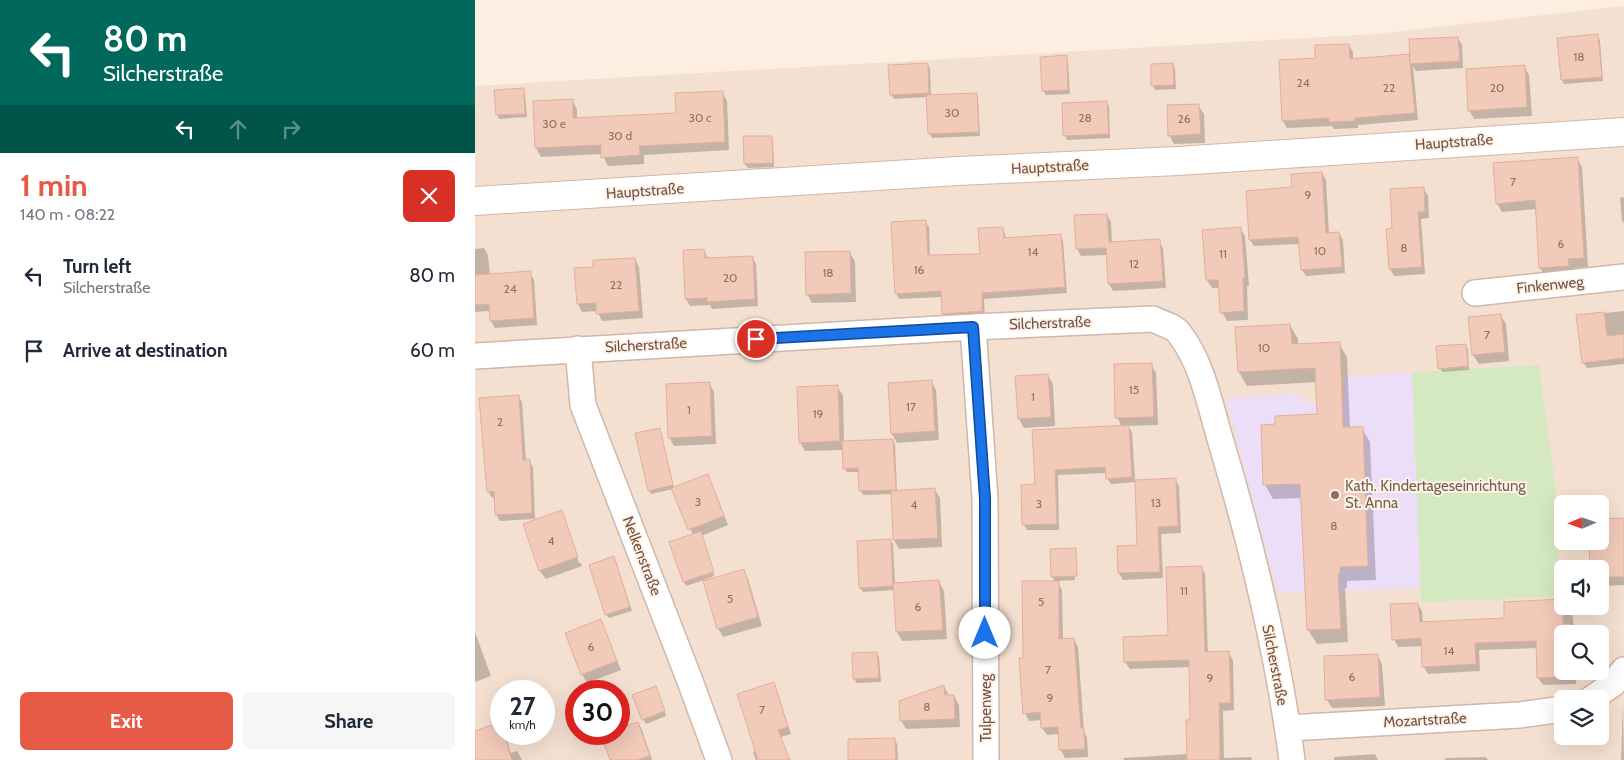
<!DOCTYPE html>
<html lang="en">
<head>
<meta charset="utf-8">
<style>
	:root { --surface:#fff; --page:#f6f6f7; --text:#1f2937; --muted:#747a83; --accent:#e75a45 }
	body { margin:0; font-family:Cabin,sans-serif; background:var(--page); color:var(--text); height:100vh; display:flex; flex-direction:column; font-size:19px; white-space:nowrap }
	* { box-sizing:border-box; margin:0 }
	p { font-size:16px; color:var(--muted) }
	.icon { flex:none; width:28px; height:28px; fill:none; stroke:currentColor; stroke-width:2; stroke-linecap:round; stroke-linejoin:round }
	.map { position:relative; flex:1; overflow:hidden }
	.details { display:flex; flex-direction:column; background:var(--surface); width:475px }
	.details>* { flex:none }
	.guide { background:#00695c; color:#fff; overflow:hidden }
	.needle { width:32px; rotate:268deg }
	.controls { position:absolute; left:1079px; top:495px; display:grid; gap:10px }
	.controls a { display:grid; place-items:center; width:55px; height:55px; border-radius:8px; background:var(--surface); box-shadow:0 5px 20px #0002; font-size:25px }
	.speed { position:absolute; left:15px; top:680px; display:flex; gap:10px; font-size:25px; font-weight:700; text-align:center }
	.speed>* { display:grid; place-content:center; width:65px; height:65px; border-radius:50%; background:var(--surface); box-shadow:0 5px 20px #0002; line-height:1 }
	.speed small { font-size:12px; font-weight:400 }
	.speed .limit { border:8px solid #d22; background:#fff; color:#111 }
	.pin { position:absolute; display:grid; place-items:center; width:42px; height:42px; color:#fff; margin:-21px; border:2px solid #fff; border-radius:50%; box-shadow:0 1px 5px #0007 }
	.me { position:absolute; width:55px; margin:-28px; rotate:0deg; stroke-linejoin:round; filter:drop-shadow(0 0 4px #0008) }
	.turn { display:flex; align-items:center; gap:18px; height:105px; padding:0 20px; font-size:22px }
	.turn .icon { width:65px; height:65px; stroke-width:2.5 }
	.turn b { display:block; font-size:35px; line-height:42px }
	.lanes { display:flex; align-items:center; height:48px; padding:0 20px; background:#0003; justify-content:center; gap:25px; direction:ltr }
	.lanes .off { opacity:.35 }
	.round { display:grid; place-items:center; flex:none; width:52px; height:52px; border-radius:8px; background:var(--page) }
	.overview { display:flex; align-items:center; justify-content:space-between; height:85px; padding:0 20px }
	h1 { font-size:30px; font-weight:800; line-height:38px; color:var(--accent) }
	.button { display:flex; gap:10px; margin-top:auto; padding:10px 20px }
	.button a { flex:1; height:58px; border-radius:8px; background:var(--accent); color:#fff; font-size:20px; font-weight:800; line-height:58px; text-align:center }
	.button a+a { background:var(--page); color:var(--text) }
	ul { padding:0; list-style:none }
	li { display:flex; align-items:center; gap:15px; height:75px; padding:0 20px }
	li div { flex:1 }
	li b { display:block; font-size:19px }
	li em { font-style:normal }
	main { display:flex; flex:1; min-height:0 }
	.map>svg:first-child { display:block }
	.residential { fill:#f4e0d0; fill-rule:evenodd }
	.education { fill:#ecdef8 }
	.green { fill:#d5e9c0 }
	.shadow { fill:#0003 }
	.building { fill:#f1cab9; stroke:#e4af99 }
	.lines { fill:none; stroke-linecap:round; stroke-linejoin:round }
	.street-casing { stroke:#cfb7ab; stroke-width:28 }
	.secondary-casing { stroke:#d2b7a8; stroke-width:30 }
	.street { stroke:#fff; stroke-width:25 }
	.secondary { stroke:#fff; stroke-width:28 }
	.route-casing { stroke:#114b97; stroke-width:12 }
	.route { stroke:#1a73e8; stroke-width:9 }
	.education-dot { fill:#8d6e63; stroke:#fff3e7; stroke-width:2 }
	.labels { text-anchor:middle; stroke-width:4; stroke-linejoin:round; paint-order:stroke }
	.number-label { font-size:12px; fill:#927164 }
	.street-label { font-size:15px; fill:#735348; stroke:#fff3e7 }
	.education-label { font-size:15px; fill:#785e54; stroke:#fff3e7; text-anchor:start }
</style>
</head>
<body>
<main>
<section class="details">
<div class="guide">
<div class="turn"><svg class="icon" aria-label="left" viewBox="0 0 24 24"><path d="M17 20v-9H6M10 6l-5 5 5 5"/></svg><div><b>80 m</b>Silcherstraße</div></div>
<div class="lanes"><svg class="icon" aria-label="left" viewBox="0 0 24 24"><path d="M17 20v-9H6M10 6l-5 5 5 5"/></svg><svg class="icon off" aria-label="ahead" viewBox="0 0 24 24"><path d="M12 20V5M6 11l6-6 6 6"/></svg><svg class="icon off" aria-label="right" viewBox="0 0 24 24"><path d="M7 20v-9h11M14 6l5 5-5 5"/></svg></div>
</div>
<div class="overview"><div><h1>1 min</h1><p>140 m · 08:22</p></div><a class="round" style="background:#d93025;color:#fff"><svg class="icon" aria-label="close" viewBox="0 0 24 24"><path d="M6 6l12 12M18 6L6 18"/></svg></a></div>
<ul>
<li><svg class="icon" aria-label="left" viewBox="0 0 24 24"><path d="M17 20v-9H6M10 6l-5 5 5 5"/></svg><div><b>Turn left</b><p>Silcherstraße</p></div><em>80 m</em></li>
<li><svg class="icon" aria-label="arrive" viewBox="0 0 24 24"><path d="M6 21V4h12l-3 4 3 4H6"/></svg><div><b>Arrive at destination</b></div><em>60 m</em></li>
</ul>
<div class="button"><a>Exit</a><a>Share</a></div>
</section>
<div class="map">
<svg width="1149" height="760" viewBox="0 0 1149 760">
	<rect width="100%" height="100%" fill="#fcefe1"/>
	<path class="residential" d="M1149,6V760H0V86L900,34ZM1088,504H1125V541H1088ZM1088,569H1125V606H1088ZM1088,634H1125V671H1088ZM26,691H69V734H26ZM101,691H144V734H101ZM1088,699H1125V736H1088Z"/>
	<path class="education" d="M937,372L946,588L803,592L751,398L825,394L831,402L869,400L870,377Z"/>
	<path class="green" d="M1064,365L1083,506L1084,597L946,602L937,372Z"/>
	<path class="shadow" d="M1122,36L1125,40L1128,81L1089,84L1087,80Z
		M983,38L987,45L988,68L941,71L938,66L943,120L883,125V128L859,129L857,126L812,128L808,121L841,59L874,45L878,52V60L934,55L936,60Z
		M591,57L593,61L595,94L571,95L568,91Z
		M452,64L455,68L456,96L501,94L503,98L505,136L457,138L455,134L452,97L419,99L416,94Z
		M698,64L700,69L701,89L680,90L678,86Z
		M1049,66L1054,75L1057,116L999,119L994,110Z
		M48,89L50,94L52,117L24,119L22,115Z
		M247,92L252,101L254,150L169,155V164L133,166L127,154L66,157L61,148L59,102L97,100L102,109V119L203,114Z
		M631,102L634,106L635,138L592,140L590,135Z
		M723,105L729,114L730,143L699,144L694,135Z
		M296,137L298,141L299,167L273,168L270,164Z
		M1102,158L1107,167L1113,267L1098,268V275L1071,277L1065,268L1062,209L1027,212L1022,203Z
		M847,173L851,180L854,234L864,233L868,240L870,273L831,276L827,270L825,244L779,246L775,240L819,188Z
		M948,188L953,195L954,218L946,219L950,274L919,276L915,269L912,230H919Z
		M1149,197V223L1147,221L1145,198Z
		M632,215L636,222L637,243L684,241L688,248L691,288L638,291L634,284L632,255L606,256L602,249Z
		M450,222L454,227L455,257L506,255L527,228L530,234L531,239L585,235L588,241L592,293L509,299L510,317L472,319L468,313L467,297L424,299L421,293Z
		M765,228L770,236L774,286H772L773,320L752,321L747,312L745,288H737L732,280L729,231Z
		M9,248L13,255L15,276L55,273L59,280L62,325L20,328L16,321L15,311L0,312V249Z
		M229,250L233,259L277,257L281,264L283,306L237,309L235,305L215,306L211,299Z
		M374,252L380,261L381,302L337,303L332,294Z
		M160,259L164,267L168,318L127,321L122,311L107,312L103,304L120,268Z
		M1149,311V364L1112,368L1108,362L1103,316Z
		M1026,316L1031,324L1034,361L1004,364L998,355L995,319Z
		M815,325L823,339V345L864,344L872,357L875,428H887L895,442L901,580L872,581V588H870L873,642L842,644L833,630L827,498L798,499L790,485L788,426L843,416L842,382L772,386L764,372Z
		M990,345L993,349L994,370L967,372L965,368Z
		M676,364L681,373L683,425L653,426L657,432L660,481L700,479L704,486L706,533L686,534L688,578L648,580L644,573L663,546L661,482L636,484L632,478V473L583,475L584,530H552L549,525L561,486L558,431L647,427L642,417Z
		M573,376L578,384L580,426L549,428L544,419Z
		M456,381L461,390L464,440L422,443L417,434Z
		M234,383L239,392L241,444L199,446L194,437Z
		M362,387L368,395L369,442L417,440L420,444L422,492L460,490L465,498L467,547L424,549L419,540L417,494L388,495L386,491L384,472H372L369,468V450L330,451L325,442Z
		M43,396L47,402L51,461H54L58,467L60,519L25,521L21,514V497L17,498L13,491Z
		M184,429L186,433L199,488L232,475L237,484L253,525L226,536L239,576L229,580L230,582L268,570L273,579L287,626L248,637L243,628L229,580L211,586L209,582L196,543L218,535L198,489L176,494L174,490Z
		M87,512L91,520H89L104,563H106L107,566L71,579L65,571L49,525Z
		M1149,519V585L1125,586V520Z
		M415,540L418,544L420,584L464,582L469,591L472,639L427,641L422,632L420,590L388,592L385,588Z
		M576,550H600L601,552H599L600,580L582,581L587,590L588,640L599,639L603,647L609,732L612,737L613,757L590,758L586,750L585,734L572,735L567,728V720L554,721L550,713L549,659L580,582L577,577Z
		M141,562L157,611L134,618L131,614Z
		M726,567L730,574L733,653L753,652L758,660L759,710L748,711L749,758L776,757L777,760H649L648,758L713,754L716,721L715,667L655,669L650,662L694,636Z
		M943,604L947,611L948,623L1031,619L1088,606H1097L1099,634H1088V671H1101V684L1068,685L1063,678L1062,648L1004,650L1005,671L953,674L949,667L947,646L923,647L919,639Z
		M125,621L130,630L146,670L112,683L107,674Z
		M0,632L16,676L0,682Z
		M402,653L404,657L406,682L382,683L379,679Z
		M902,655L907,664L910,706L857,708L852,700Z
		M298,684L302,691L316,734L306,737L315,760H281L278,752L281,750Z
		M469,686L474,696H479L484,705L485,727L431,729L426,720Z
		M183,692L191,716L171,724L168,719Z
		M1148,704L1149,760H1146Z
		M163,723L167,730L177,760H136L128,735L144,734V730Z
		M25,724L26,734H30L36,753L42,751L47,760H0V732Z
		M420,739L422,744L423,760H384Z
		M900,754L903,760H859V757Z
		M1011,757L1013,760H970V758Z"/>
	<path class="building" d="M1123,34L1127,77L1086,80L1082,38Z
		M983,37L985,61L935,64L934,39Z
		M874,44L875,59L934,54L940,113L880,118V121L854,122V118L807,121L804,60L840,58V45Z
		M592,55L593,90L567,91L565,57Z
		M453,63L454,93L415,95L413,65Z
		M698,63L699,85L676,86V64Z
		M1050,65L1052,107L993,111L991,69Z
		M49,88L50,114L21,115L19,90Z
		M248,91L250,142L164,146L165,155L126,158V145L60,148L58,101L98,99V118L201,113L200,93Z
		M502,93L504,132L453,134L451,95Z
		M632,101L634,134L588,136L587,103Z
		M724,104L726,134L693,136L692,105Z
		M268,136H297L298,163L269,164Z
		M1103,157L1109,258L1093,259L1094,266L1064,268L1060,200L1021,204L1018,163Z
		M847,172L851,233L864,232L867,267L826,270L823,237L774,240L771,191L817,187L816,174Z
		M949,187L950,212H943L947,267L914,269L911,229L917,228L915,189Z
		M632,214L634,242L685,239L688,281L633,284L631,248L601,249L599,215Z
		M451,220L453,255L505,254L503,228L528,227L529,238L586,234L590,287L507,293V311L467,314L466,291L420,294L416,222Z
		M766,227L770,278H768L769,311L745,313L743,280H731L727,230Z
		M229,249L230,258L278,256L280,299L232,302V298L210,299L208,250Z
		M375,251L376,293L331,295L330,252Z
		M160,258L164,311L121,314V303L102,304L99,268L118,267V260Z
		M56,271L59,318L15,321L14,304L0,305V275Z
		M1129,312L1132,336L1149,334V358L1107,363L1101,315Z
		M1026,314L1030,352L997,355L993,317Z
		M815,324L817,344L865,342L868,427H888L893,566L865,567V574H863L866,629L832,630L825,484L788,485L786,425L800,424V416L842,414L840,368L763,372L760,327Z
		M991,344L993,366L963,369L961,346Z
		M677,363L679,417L640,418L639,364Z
		M573,374L576,417L543,419L540,376Z
		M457,380L460,431L416,434L413,383Z
		M235,382L237,436L193,438L191,384Z
		M363,385L365,441L324,443L322,387Z
		M44,395L48,460L55,459L57,513L20,515L19,491L12,492L4,398Z
		M654,425L657,477L631,479L630,467L580,470L582,524L547,525L546,485L560,484L557,430Z
		M185,428L198,485L173,491L160,433Z
		M418,439L421,490L384,491L383,468L368,469L367,441Z
		M233,474L249,516L213,530L196,488Z
		M701,478L703,526L683,527L685,572L643,573L642,546L662,545L660,480Z
		M460,488L463,538L418,540L416,491Z
		M87,510L103,557L64,571L48,524Z
		M1149,518V577H1125V569H1115L1114,541H1125V519Z
		M226,531L239,572L208,582L194,542Z
		M416,539L418,586L384,588L382,541Z
		M601,548L602,576L576,577L575,549Z
		M139,556L155,607L130,615L114,565Z
		M727,566L730,652L754,651L756,703H744L745,760H712L711,720H715L714,660L649,662L648,637L693,635L691,567Z
		M269,569L283,617L242,629L228,581Z
		M464,580L468,630L421,632L418,583Z
		M547,581H584V639L599,638L606,728H609L610,749L584,750L583,727L566,728L565,712L548,714L544,658H548Z
		M1088,599V624L1095,623L1096,634H1088V671H1098V677L1062,678L1061,641L1000,643L1001,664L947,667L946,638L917,640L915,604L943,603L945,622L1029,618V602Z
		M126,619L142,661L106,675L90,633Z
		M402,652L404,678L378,679L377,653Z
		M903,654L905,697L850,700L849,656Z
		M299,682L313,727L303,730L315,760H283L262,694Z
		M469,685L470,695H479L480,719L425,721L424,701Z
		M181,686L190,711L167,720L157,695Z
		M25,722L26,734H29L37,760H0V731Z
		M163,722L175,756L162,760H135L126,735L144,734V728Z
		M420,738L421,760H373V739Z"/>
	<g class="lines">
		<g class="street-casing">
			<path id="street" d="M1000,293L1149,277
				M498,327L510,499L511,760
				M103,349L108,405L215,681L244,760
				M0,356L498,327L678,319C685,323 699,326 704,333C728,364 735,406 746,442C777,546 803,652 817,760
				M1116,699L1138,684L1149,670
				M813,728L1045,715L1088,709"/>
		</g>
		<g class="secondary-casing">
			<path id="secondary" d="M0,201L483,171L703,161L1149,132"/>
		</g>
		<use href="#street" class="street"/>
		<use href="#secondary" class="secondary"/>
	</g>
	<g class="lines">
		<g class="route-casing">
			<path id="route" d="M281,339L498,327L510,499V633"/>
		</g>
		<use href="#route" class="route"/>
	</g>
	<circle class="education-dot" cx="860" cy="495" r="5"/>
	<g class="labels">
		<g class="number-label">
			<text x="1104" y="61">18</text>
			<text x="828" y="87">24</text>
			<text x="914" y="92">22</text>
			<text x="1022" y="92">20</text>
			<text x="477" y="117">30</text>
			<text x="225" y="122">30 c</text>
			<text x="610" y="122">28</text>
			<text x="709" y="123">26</text>
			<text x="79" y="128">30 e</text>
			<text x="145" y="140">30 d</text>
			<text x="1038" y="186">7</text>
			<text x="833" y="199">9</text>
			<text x="1086" y="248">6</text>
			<text x="929" y="252">8</text>
			<text x="845" y="255">10</text>
			<text x="558" y="256">14</text>
			<text x="748" y="258">11</text>
			<text x="659" y="268">12</text>
			<text x="444" y="274">16</text>
			<text x="353" y="277">18</text>
			<text x="255" y="282">20</text>
			<text x="141" y="289">22</text>
			<text x="35" y="293">24</text>
			<text x="1012" y="339">7</text>
			<text x="789" y="352">10</text>
			<text x="659" y="394">15</text>
			<text x="558" y="401">1</text>
			<text x="436" y="411">17</text>
			<text x="214" y="414">1</text>
			<text x="343" y="418">19</text>
			<text x="25" y="426">2</text>
			<text x="223" y="506">3</text>
			<text x="681" y="507">13</text>
			<text x="564" y="508">3</text>
			<text x="439" y="509">4</text>
			<text x="859" y="530">8</text>
			<text x="76" y="545">4</text>
			<text x="709" y="595">11</text>
			<text x="255" y="603">5</text>
			<text x="566" y="606">5</text>
			<text x="443" y="611">6</text>
			<text x="116" y="651">6</text>
			<text x="974" y="655">14</text>
			<text x="573" y="674">7</text>
			<text x="877" y="681">6</text>
			<text x="735" y="682">9</text>
			<text x="575" y="702">9</text>
			<text x="452" y="711">8</text>
			<text x="287" y="714">7</text>
		</g>
		<g class="street-label">
			<text transform="translate(979 142) rotate(-4)" y="5">Hauptstraße</text>
			<text transform="translate(575 167) rotate(-3)" y="5">Hauptstraße</text>
			<text transform="translate(170 191) rotate(-4)" y="5">Hauptstraße</text>
			<text transform="translate(1075 285) rotate(-6)" y="5">Finkenweg</text>
			<text transform="translate(575 323) rotate(-2)" y="5">Silcherstraße</text>
			<text transform="translate(171 345) rotate(-3)" y="5">Silcherstraße</text>
			<text transform="translate(167 556) rotate(69)" y="5">Nelkenstraße</text>
			<text transform="translate(800 665) rotate(79)" y="5">Silcherstraße</text>
			<text transform="translate(511 708) rotate(-90)" y="5">Tulpenweg</text>
			<text transform="translate(950 720) rotate(-3)" y="5">Mozartstraße</text>
		</g>
		<g class="education-label">
			<text x="870" y="491">Kath. Kindertageseinrichtung<tspan x="870" dy="17">St. Anna</tspan></text>
		</g>
	</g>
</svg>
<div class="controls">
<a><svg class="needle" viewBox="-14 -14 28 28"><path d="M0-13l5 13h-10z" fill="#e53935"/><path d="M0 13l5-13h-10z" fill="#747a83"/></svg></a>
<a><svg class="icon" aria-label="sound" viewBox="0 0 24 24"><path d="M4 9h4l5-4v14l-5-4H4zM17 9q2 3 0 6"/></svg></a>
<a><svg class="icon" aria-label="search" viewBox="0 0 24 24"><circle cx="10" cy="10" r="6"/><path d="M15 15l6 6"/></svg></a>
<a><svg class="icon" aria-label="layers" viewBox="0 0 24 24"><path d="M12 4l9 5-9 5-9-5zM3 14l9 5 9-5"/></svg></a>
</div>
<div class="speed"><div>27<small>km/h</small></div><div class="limit">30</div></div>
<div class="pin" style="left:281px;top:339px;background:#d93025"><svg class="icon" aria-label="arrive" viewBox="0 0 24 24"><path d="M6 21V4h12l-3 4 3 4H6"/></svg></div>
<svg class="me" style="left:510px;top:633px" viewBox="-20 -20 40 40"><circle r="19" fill="#fff"/><path d="M0-13L10 11 0 6-10 11z" fill="#1a73e8"/></svg>
</div>
</main>
</body>
</html>
